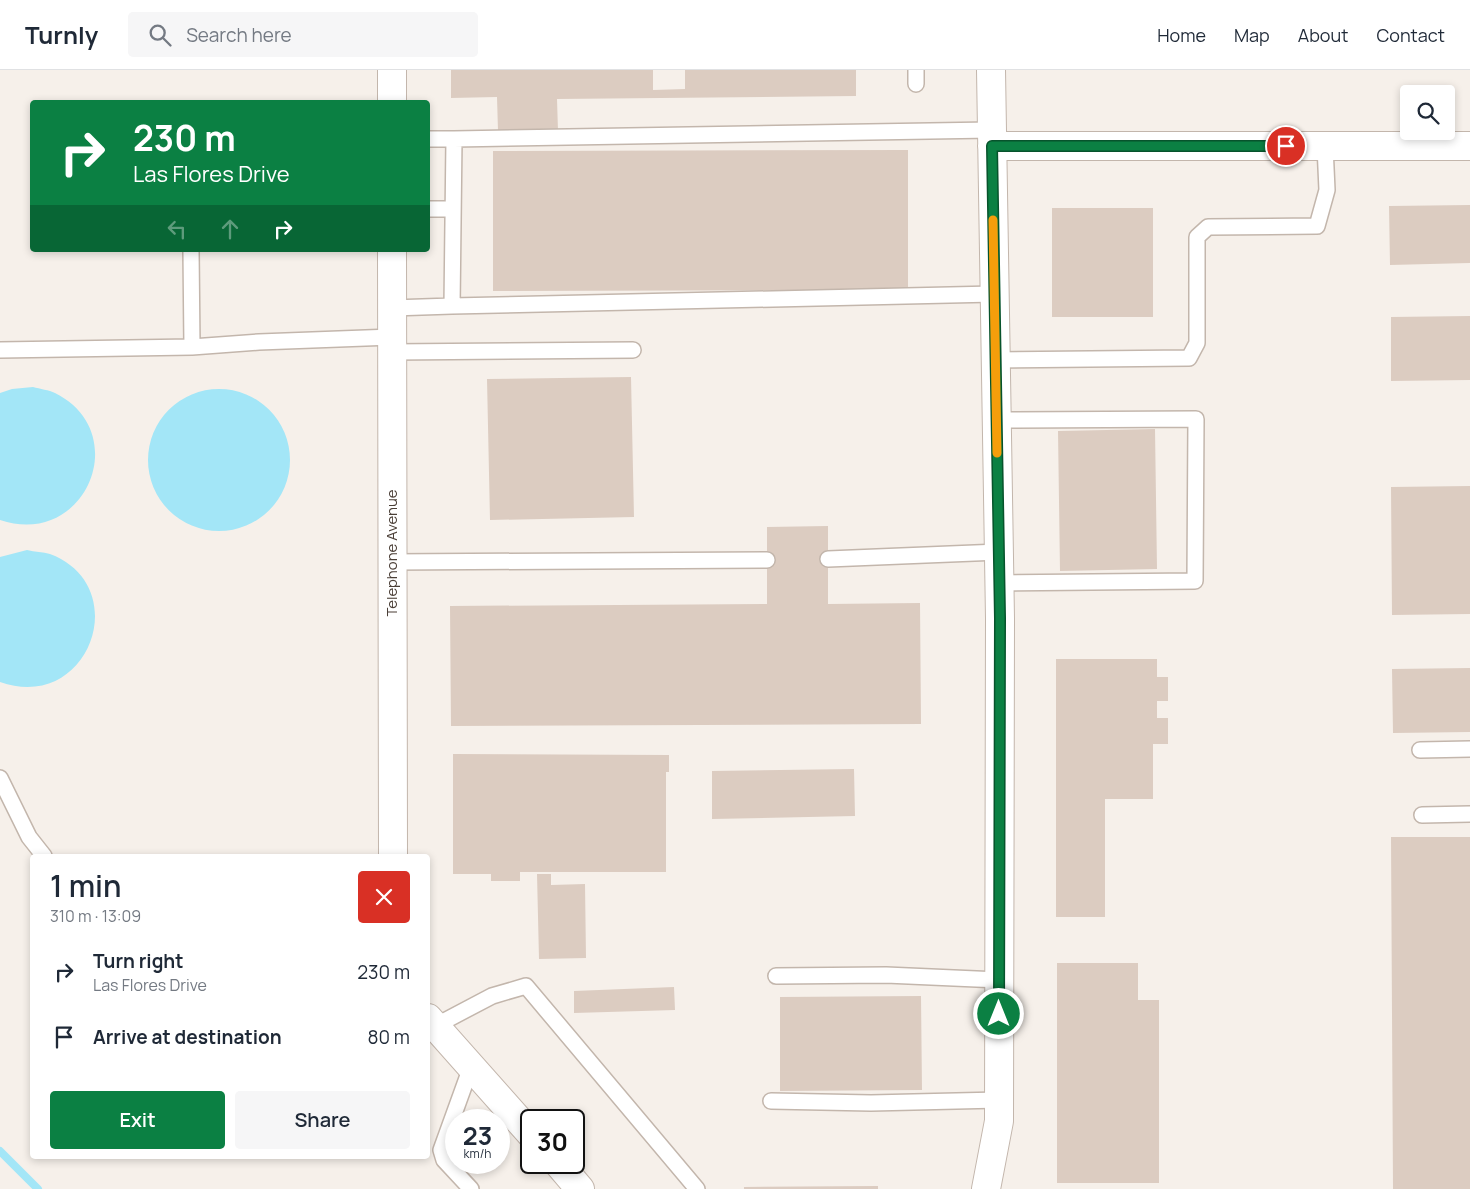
<!DOCTYPE html>
<html lang="en">
<head>
<meta charset="utf-8">
<style>
	:root { --surface:#fff; --page:#f6f6f7; --text:#1f2937; --muted:#747a83; --line:#e0e1e3; --accent:#0b8043 }
	body { margin:0; font-family:Manrope,sans-serif; background:var(--page); color:var(--text); height:100vh; display:flex; flex-direction:column; font-size:19px; white-space:nowrap }
	* { box-sizing:border-box; margin:0 }
	p { font-size:16px; color:var(--muted) }
	.icon { flex:none; width:28px; height:28px; fill:none; stroke:currentColor; stroke-width:2; stroke-linecap:round; stroke-linejoin:round }
	.map { position:relative; flex:1; overflow:hidden }
	.panel { position:absolute; left:30px; top:784px; width:400px; height:305px; display:flex; flex-direction:column; background:var(--surface); border-radius:5px; box-shadow:0 2px 8px #0003 }
	.panel>* { flex:none }
	.banner { position:absolute; left:30px; top:30px; width:400px; height:152px; border-radius:5px; box-shadow:0 2px 8px #0003; background:#0b8043; color:#fff; overflow:hidden }
	.tools { position:absolute; left:1400px; top:15px; display:grid; gap:10px }
	.tools a { display:grid; place-items:center; width:55px; height:55px; border-radius:5px; background:var(--surface); box-shadow:0 2px 8px #0003; font-size:25px }
	.speed { position:absolute; left:445px; top:1039px; display:flex; gap:10px; font-size:25px; font-weight:700; text-align:center }
	.speed>* { display:grid; place-content:center; width:65px; height:65px; border-radius:50%; background:var(--surface); box-shadow:0 2px 8px #0003; line-height:1 }
	.speed small { font-size:12px; font-weight:400 }
	.speed .limit { border:2px solid #111; border-radius:8px; background:#fff; color:#111 }
	.pin { position:absolute; display:grid; place-items:center; width:42px; height:42px; color:#fff; margin:-21px; border:2px solid #fff; border-radius:50%; box-shadow:0 1px 5px #0007 }
	.me { position:absolute; width:55px; margin:-28px; rotate:0deg; stroke-linejoin:round; filter:drop-shadow(0 0 4px #0008) }
	.turn { display:flex; align-items:center; gap:18px; height:105px; padding:0 20px; font-size:22px }
	.turn .icon { width:65px; height:65px; stroke-width:2.5 }
	.turn b { display:block; font-size:35px; line-height:42px }
	.lanes { display:flex; align-items:center; height:48px; padding:0 20px; background:#0003; justify-content:center; gap:25px; direction:ltr }
	.lanes .off { opacity:.35 }
	.round { display:grid; place-items:center; flex:none; width:52px; height:52px; border-radius:5px; background:var(--page) }
	.headline { display:flex; align-items:center; justify-content:space-between; height:85px; padding:0 20px }
	h1 { font-size:30px; font-weight:600; line-height:38px }
	.action { display:flex; gap:10px; margin-top:auto; padding:10px 20px }
	.action a { flex:1; height:58px; border-radius:5px; background:var(--accent); color:#fff; font-size:20px; font-weight:600; line-height:58px; text-align:center }
	.action a+a { background:var(--page); color:var(--text) }
	ul { padding:0; list-style:none }
	li { display:flex; align-items:center; gap:15px; height:65px; padding:0 20px }
	li div { flex:1 }
	li b { display:block; font-size:19px }
	li em { font-style:normal }
	header { display:flex; align-items:center; gap:30px; box-sizing:border-box; height:70px; padding:0 25px; background:var(--surface); border-bottom:1px solid var(--line) }
	header strong { font-size:24px }
	nav { display:flex; gap:28px; margin-inline-start:auto; font-size:18px }
	.search { width:350px; height:45px; background:var(--page); display:flex; align-items:center; gap:12px; box-sizing:border-box; padding:0 18px; border-radius:5px; color:var(--muted); font-size:19px }
	.map>svg:first-child { display:block }
	.water { fill:#a3e6f7 }
	.lines { fill:none; stroke-linecap:round; stroke-linejoin:round }
	.stream { stroke:#a3e6f7; stroke-width:8 }
	.building { fill:#dcccc1 }
	.service-casing { stroke:#c3b6ac; stroke-width:18 }
	.minor-casing { stroke:#c3b6ac; stroke-width:30 }
	.service { stroke:#fff; stroke-width:15 }
	.minor { stroke:#fff; stroke-width:28 }
	.route-casing { stroke:#07532c; stroke-width:12 }
	.route { stroke:#0b8043; stroke-width:9 }
	.slow { stroke:#f59e0b; stroke-width:9 }
	.labels { text-anchor:middle; stroke-width:5; stroke-linejoin:round; paint-order:stroke }
	.street-label { font-size:15px; fill:#4b3f37; stroke:#fff }
</style>
</head>
<body>
<header>
<strong>Turnly</strong>
<div class="search"><svg class="icon" aria-label="search" viewBox="0 0 24 24"><circle cx="10" cy="10" r="6"/><path d="M15 15l6 6"/></svg>Search here</div>
<nav><a>Home</a><a>Map</a><a>About</a><a>Contact</a></nav>
</header>
<div class="map">
<svg width="1470" height="1119" viewBox="0 0 1470 1119">
	<rect width="100%" height="100%" fill="#f6f0ea"/>
	<path class="water" d="M33,317C40,319 49,320 55,323C134,362 86,479 0,450V323L12,319Z
		M148 390a71 71 0 1 1 142 0a71 71 0 1 1-142 0Z
		M27,480C35,482 43,482 50,484C135,516 89,644 0,612V487Z"/>
	<g class="lines">
		<path class="stream" d="M0,1081L38,1119"/>
	</g>
	<path class="building" d="M451,0H653V20L685,19V0H856V26L557,29L558,61H498L497,27L451,28Z
		M908,80V220L493,221V81Z
		M1470,135V193L1390,195L1389,136Z
		M1052,138H1153V247H1052Z
		M1470,246V310L1391,311V247Z
		M631,307L634,447L490,450L487,309Z
		M1155,359L1157,499L1060,501L1058,361Z
		M1470,416V544L1392,545L1391,417Z
		M828,456V534L920,533L921,654L451,656L450,536L767,534V457Z
		M1056,589H1157V607H1168V631H1157V648H1168V674H1153V729H1105V847H1056Z
		M1470,598V662L1393,663L1392,599Z
		M453,684L669,685V702H666V802H520V811H491V804H453Z
		M854,699L855,746L712,749V701Z
		M1391,767H1470V1119H1393Z
		M537,804H551V815L585,814L586,888L539,889Z
		M1057,893H1138V930H1159V1113H1057Z
		M674,917L675,940L574,943V921Z
		M921,926L922,1020L780,1021V927Z
		M878,1116V1119H744V1117Z"/>
	<g class="lines">
		<g class="service-casing">
			<path id="service" d="M916,0V14
				M454,69L991,60
				M428,139H453
				M191,180L192,277
				M452,236L994,224
				M392,238L452,236L454,69H428
				M0,280L192,277L259,272L392,267
				M392,282L633,280
				M995,290L1189,288L1197,273V167L1208,157L1317,156L1327,120L1325,76
				M996,350L1196,349L1195,511L999,513
				M828,489L999,482
				M392,492L767,490
				M1420,680L1470,679
				M0,708L29,767L44,786
				M1422,745L1470,744
				M776,906L886,905L999,910
				M435,956L492,926L526,916L697,1119
				M771,1031L871,1033L999,1030
				M471,1119L444,1090L441,1080L471,997"/>
		</g>
		<g class="minor-casing">
			<path id="minor" d="M392,0V32
				M992,76H1470
				M392,180L393,786
				M428,948L531,1064
				M557,1092L580,1119
				M986,1119L999,1051L1000,548L991,0"/>
		</g>
		<use href="#service" class="service"/>
		<use href="#minor" class="minor"/>
	</g>
	<g class="lines">
		<g class="route-casing">
			<path id="route" d="M999,944L1000,548L992,76H1286"/>
		</g>
		<use href="#route" class="route"/>
		<path class="slow" d="M993,150L997,383"/>
	</g>
	<g class="labels">
		<g class="street-label">
			<text transform="translate(392 483) rotate(-90)" y="5">Telephone Avenue</text>
		</g>
	</g>
</svg>
<div class="tools">
<a><svg class="icon" aria-label="search" viewBox="0 0 24 24"><circle cx="10" cy="10" r="6"/><path d="M15 15l6 6"/></svg></a>
</div>
<div class="speed"><div>23<small>km/h</small></div><div class="limit">30</div></div>
<div class="pin" style="left:1286px;top:76px;background:#d93025"><svg class="icon" aria-label="arrive" viewBox="0 0 24 24"><path d="M6 21V4h12l-3 4 3 4H6"/></svg></div>
<svg class="me" style="left:999px;top:944px" viewBox="-20 -20 40 40"><circle r="17" fill="#0b8043" stroke="#fff" stroke-width="3"/><path d="M0-11L8 9 0 5-8 9z" fill="#fff"/></svg>
<div class="banner">
<div class="turn"><svg class="icon" aria-label="right" viewBox="0 0 24 24"><path d="M7 20v-9h11M14 6l5 5-5 5"/></svg><div><b>230 m</b>Las Flores Drive</div></div>
<div class="lanes"><svg class="icon off" aria-label="left" viewBox="0 0 24 24"><path d="M17 20v-9H6M10 6l-5 5 5 5"/></svg><svg class="icon off" aria-label="ahead" viewBox="0 0 24 24"><path d="M12 20V5M6 11l6-6 6 6"/></svg><svg class="icon" aria-label="right" viewBox="0 0 24 24"><path d="M7 20v-9h11M14 6l5 5-5 5"/></svg></div>
</div>
<section class="panel">
<div class="headline"><div><h1>1 min</h1><p>310 m · 13:09</p></div><a class="round" style="background:#d93025;color:#fff"><svg class="icon" aria-label="close" viewBox="0 0 24 24"><path d="M6 6l12 12M18 6L6 18"/></svg></a></div>
<ul>
<li><svg class="icon" aria-label="right" viewBox="0 0 24 24"><path d="M7 20v-9h11M14 6l5 5-5 5"/></svg><div><b>Turn right</b><p>Las Flores Drive</p></div><em>230 m</em></li>
<li><svg class="icon" aria-label="arrive" viewBox="0 0 24 24"><path d="M6 21V4h12l-3 4 3 4H6"/></svg><div><b>Arrive at destination</b></div><em>80 m</em></li>
</ul>
<div class="action"><a>Exit</a><a>Share</a></div>
</section>
</div>
</body>
</html>
